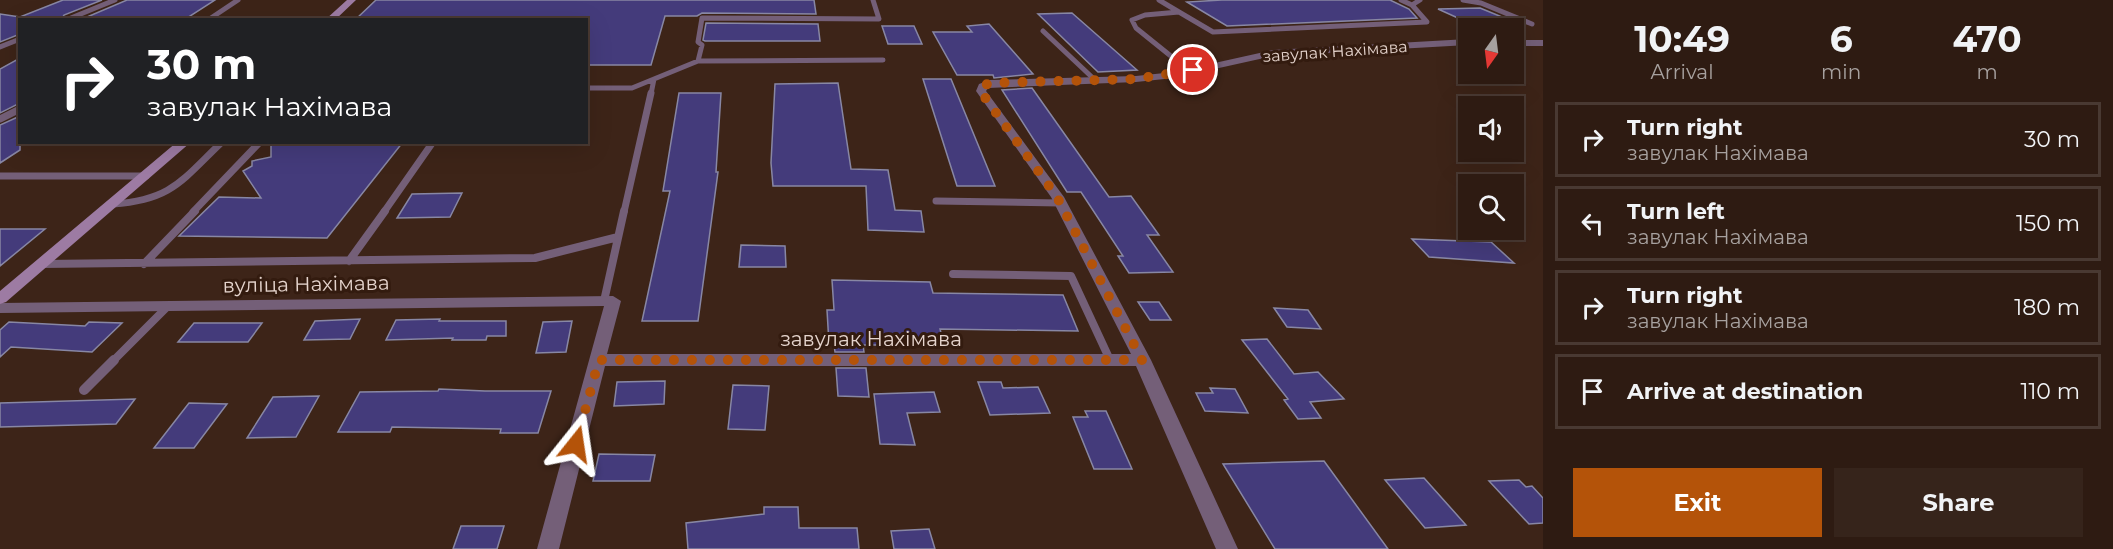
<!DOCTYPE html>
<html lang="en">
<head>
<meta charset="utf-8">
<style>
	:root { --surface:#2e1b12; --page:#36241b; --text:#f1f3f6; --muted:#a7a19f; --line:#493932; --accent:#b45309 }
	body { margin:0; font-family:Montserrat,sans-serif; background:var(--page); color:var(--text); height:100vh; display:flex; flex-direction:column; font-size:22px; white-space:nowrap }
	* { box-sizing:border-box; margin:0 }
	p { font-size:20px; color:var(--muted) }
	.icon { flex:none; width:33px; height:33px; fill:none; stroke:currentColor; stroke-width:2; stroke-linecap:round; stroke-linejoin:round }
	.map { position:relative; flex:1; overflow:hidden }
	.sheet { display:flex; flex-direction:column; background:var(--surface); width:570px }
	.sheet>* { flex:none }
	.top-card { position:absolute; left:18px; top:18px; width:570px; height:126px; border-radius:0px; box-shadow:0 6px 24px #0002,0 0 0 2px var(--line); background:#202124; color:#fff; overflow:hidden }
	.needle { width:39px; rotate:194deg }
	.controls { position:absolute; left:1458px; top:18px; display:grid; gap:12px }
	.controls a { display:grid; place-items:center; width:66px; height:66px; border-radius:0px; background:var(--surface); box-shadow:0 6px 24px #0002,0 0 0 2px var(--line); font-size:30px }
	.pin { position:absolute; display:grid; place-items:center; width:51px; height:51px; color:#fff; margin:-26px; border:3px solid #fff; border-radius:50%; box-shadow:0 2px 6px #0007 }
	.me { position:absolute; width:66px; margin:-33px; rotate:15deg; stroke-linejoin:round; filter:drop-shadow(0 0 4px #0008) }
	.turn { display:flex; align-items:center; gap:21px; height:126px; padding:0 30px; font-size:27px }
	.turn .icon { width:78px; height:78px; stroke-width:2.5 }
	.turn b { display:block; font-size:42px; line-height:51px }
	.eta { display:flex; justify-content:space-evenly; align-items:center; height:102px; text-align:center }
	.eta b { font-size:36px; font-weight:700; line-height:42px }
	.button { display:flex; gap:12px; margin-top:auto; padding:12px 30px }
	.button a { flex:1; height:69px; border-radius:0px; background:var(--accent); color:#fff; font-size:24px; font-weight:700; line-height:69px; text-align:center }
	.button a+a { background:var(--page); color:var(--text) }
	ul { padding:0; list-style:none }
	li { display:flex; align-items:center; gap:18px; height:75px; margin:0 12px 9px; padding:0 18px; border:3px solid var(--line); border-radius:0px }
	li div { flex:1 }
	li b { display:block; font-size:22px }
	li em { font-style:normal }
	main { display:flex; flex:1; min-height:0 }
	.map>svg:first-child { display:block }
	.building { fill:#443b7b; stroke:#8887a4; stroke-width:1.5 }
	.lines { fill:none; stroke-linecap:round; stroke-linejoin:round }
	.lane-far3 { stroke:#745f78; stroke-width:5 }
	.lane-far2 { stroke:#745f78; stroke-width:7 }
	.lane-far1 { stroke:#745f78; stroke-width:8 }
	.lane { stroke:#745f78; stroke-width:10 }
	.street { fill:#745f78; fill-rule:evenodd }
	.secondary { fill:#9d7ba3; fill-rule:evenodd }
	.route { stroke:#b45309; stroke-width:10; stroke-dasharray:0 18 }
	.labels { text-anchor:middle; stroke-width:6; stroke-linejoin:round; paint-order:stroke }
	.far-street-label { font-size:16px; fill:#e5d4cd; stroke:#331b0f }
	.street-label { font-size:20px; fill:#e5d4cd; stroke:#331b0f }
</style>
</head>
<body>
<main>
<div class="map">
<svg width="1543" height="549" viewBox="0 0 1543 549">
	<rect width="100%" height="100%" fill="#3d2418"/>
	<path class="building" d="M63,0H102L64,15L61,20H20V34L0,42V14L20,17Z
		M127,0H215L184,20H80Z
		M376,0H814L816,14L702,13L697,16H665L651,65H586V20H355Z
		M1222,0H1390L1409,9L1417,18L1227,26L1187,2Z
		M1480,8L1524,26L1480,28L1438,9Z
		M1072,13L1137,70L1098,72L1038,14Z
		M706,23L818,24L820,41H705L703,40Z
		M989,24L1033,74L994,78L993,75H957L933,32H972L967,26Z
		M882,26H914L922,44H888Z
		M20,58V103L0,113V69Z
		M923,79H951L995,186H957Z
		M838,83L851,169L888,170L895,210L921,211L924,232L868,230L866,186H773L771,163L775,84Z
		M1032,88L1109,197L1131,196L1159,235H1147L1173,272L1129,273L1118,256H1123L1081,192H1067L1002,90Z
		M679,93H721L716,172H718L698,321H642L670,191H663Z
		M20,116V150L0,163V125Z
		M271,142H403L327,238L179,236L219,197L261,198L243,171L252,166V161L271,157Z
		M462,193L450,217L397,218L412,194Z
		M0,229H45L0,266Z
		M1412,239L1491,242L1514,263L1429,257Z
		M741,245L785,246L786,267H739Z
		M832,280L930,282L933,293L1063,295L1078,331L940,329L944,345H863L864,352H835L834,344H829L827,310H834Z
		M1138,302H1159L1171,320H1150Z
		M1274,308L1308,310L1321,329L1287,327Z
		M360,319L350,339L304,340L315,321Z
		M440,319L439,321H506V336H487L486,340H452L453,338L386,340L396,320Z
		M572,321L566,352L536,353L543,322Z
		M9,322L85,326L89,322L122,323L92,352L11,347L0,357V330Z
		M194,323H262L248,342H178Z
		M1267,339L1294,374L1318,372L1344,399L1310,402L1321,418L1298,419L1284,400L1288,399L1242,340Z
		M836,368H866L869,397L838,396Z
		M665,381L664,404L614,406L617,382Z
		M978,382H1001L1003,388L1038,387L1050,413L990,415Z
		M733,385L769,386L765,430L728,429Z
		M1210,388L1235,389L1248,413L1205,411L1196,393H1213Z
		M439,389L485,391H551L538,433H500L501,429L392,427L390,432H338L360,392L438,391Z
		M934,392L940,412L907,413L915,445L880,444L874,394Z
		M319,396L296,437L247,438L273,397Z
		M135,399L116,424L0,427V403Z
		M189,403L227,404L194,448H154Z
		M1085,411H1106L1132,469H1094L1073,417H1088Z
		M599,454L655,455L650,481H593Z
		M1324,461L1388,549H1275L1223,464Z
		M1424,478L1466,525L1425,528L1385,480Z
		M1519,480L1526,487L1532,486L1543,498V523L1529,524L1489,481Z
		M764,507H798L799,528H857L859,549H688L686,523L764,514Z
		M461,526H504L497,549H453Z
		M929,529L935,549H894L891,531Z"/>
	<g class="lines">
		<path class="lane-far3" d="M1159,0L1179,12
			M1401,0L1412,5
			M1463,0L1481,3L1532,24
			M66,20L115,0
			M208,20L238,0
			M1043,31L1095,80
			M0,47L20,39
			M698,61L702,45L698,42L702,18L879,19L873,0
			M1174,75L1178,67L1177,61L1136,28L1132,20L1145,15L1179,12L1213,32L1427,22L1412,5L1420,0
			M586,88H632L698,61L883,60
			M651,94L654,79"/>
		<path class="lane-far2" d="M0,119L20,109
			M0,176H146
			M936,201L1060,203
			M113,204C172,200 182,180 222,142
			M193,212L260,142
			M384,212L433,142
			M624,212L651,93"/>
		<path class="lane-far1" d="M349,261L385,211
			M42,264L535,258L618,237
			M144,264L195,211
			M953,274L1071,276L1110,360
			M604,301L624,211
			M113,361L168,306"/>
		<path class="lane" d="M84,390L114,360"/>
		<path class="street" d="M1468,39V45L1273,56L1174,78L1136,82L988,88L986,91L1064,197L1151,360L1238,549H1216L1136,366H605L559,549H537L604,306L0,313V303L613,296L621,301L607,354H1131L1051,197L976,91L979,84L990,80L1136,76L1174,72L1273,50Z
			M1514,40H1543V46H1514Z"/>
		<path class="secondary" d="M347,0H356L335,20H325Z
			M177,142H191L6,302L0,304V291Z"/>
	</g>
	<g class="lines">
		<path class="route" d="M576,444L599,360H1142L1057,197L981,92L983,86L990,83L1136,79L1193,70"/>
	</g>
	<g class="labels">
		<g class="far-street-label">
			<text transform="translate(1335 51) rotate(-4)" y="6">завулак Нахімава</text>
		</g>
		<g class="street-label">
			<text transform="translate(306 284) rotate(-1)" y="7">вуліца Нахімава</text>
			<text x="871" y="346">завулак Нахімава</text>
		</g>
	</g>
</svg>
<div class="controls">
<a><svg class="needle" viewBox="-14 -14 28 28"><path d="M0-13l5 13h-10z" fill="#e53935"/><path d="M0 13l5-13h-10z" fill="#a7a19f"/></svg></a>
<a><svg class="icon" aria-label="sound" viewBox="0 0 24 24"><path d="M4 9h4l5-4v14l-5-4H4zM17 9q2 3 0 6"/></svg></a>
<a><svg class="icon" aria-label="search" viewBox="0 0 24 24"><circle cx="10" cy="10" r="6"/><path d="M15 15l6 6"/></svg></a>
</div>
<div class="pin" style="left:1193px;top:70px;background:#d93025"><svg class="icon" aria-label="arrive" viewBox="0 0 24 24"><path d="M6 21V4h12l-3 4 3 4H6"/></svg></div>
<svg class="me" style="left:576px;top:444px" viewBox="-20 -20 40 40"><path d="M0-17L14 15 0 8-14 15z" fill="#b45309" stroke="#fff" stroke-width="4"/></svg>
<div class="top-card">
<div class="turn"><svg class="icon" aria-label="right" viewBox="0 0 24 24"><path d="M7 20v-9h11M14 6l5 5-5 5"/></svg><div><b>30 m</b>завулак Нахімава</div></div>
</div>
</div>
<section class="sheet">
<div class="eta">
<div><b>10:49</b><p>Arrival</p></div>
<div><b>6</b><p>min</p></div>
<div><b>470</b><p>m</p></div>
</div>
<ul>
<li><svg class="icon" aria-label="right" viewBox="0 0 24 24"><path d="M7 20v-9h11M14 6l5 5-5 5"/></svg><div><b>Turn right</b><p>завулак Нахімава</p></div><em>30 m</em></li>
<li><svg class="icon" aria-label="left" viewBox="0 0 24 24"><path d="M17 20v-9H6M10 6l-5 5 5 5"/></svg><div><b>Turn left</b><p>завулак Нахімава</p></div><em>150 m</em></li>
<li><svg class="icon" aria-label="right" viewBox="0 0 24 24"><path d="M7 20v-9h11M14 6l5 5-5 5"/></svg><div><b>Turn right</b><p>завулак Нахімава</p></div><em>180 m</em></li>
<li><svg class="icon" aria-label="arrive" viewBox="0 0 24 24"><path d="M6 21V4h12l-3 4 3 4H6"/></svg><div><b>Arrive at destination</b></div><em>110 m</em></li>
</ul>
<div class="button"><a>Exit</a><a>Share</a></div>
</section>
</main>
</body>
</html>
